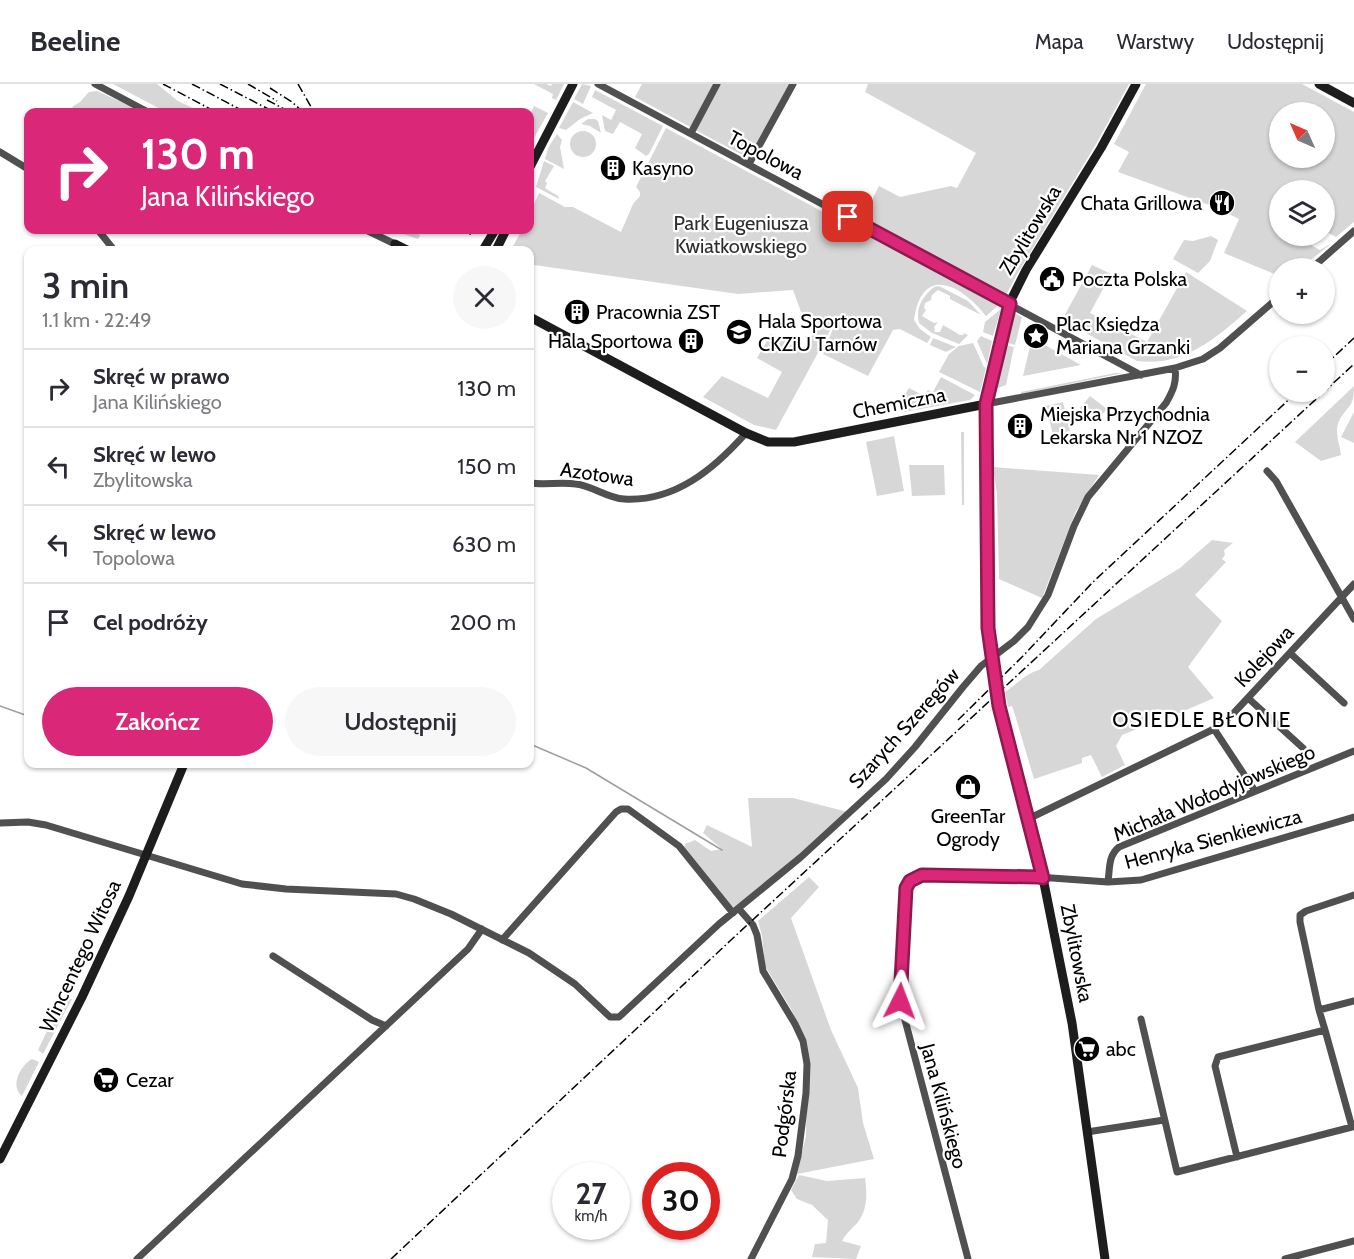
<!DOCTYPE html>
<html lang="pl">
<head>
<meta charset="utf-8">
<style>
	:root { --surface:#fff; --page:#f7f7f7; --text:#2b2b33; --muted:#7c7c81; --line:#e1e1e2; --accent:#db2777 }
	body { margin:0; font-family:Cabin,sans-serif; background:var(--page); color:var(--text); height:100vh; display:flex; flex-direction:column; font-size:22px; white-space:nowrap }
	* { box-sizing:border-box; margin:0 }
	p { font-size:20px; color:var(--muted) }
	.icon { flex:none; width:33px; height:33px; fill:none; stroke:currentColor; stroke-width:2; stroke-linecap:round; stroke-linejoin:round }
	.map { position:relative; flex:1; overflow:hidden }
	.drawer { position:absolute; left:24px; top:162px; width:510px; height:522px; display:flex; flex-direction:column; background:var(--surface); border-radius:12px; box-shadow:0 2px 4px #0004 }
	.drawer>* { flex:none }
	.guide { position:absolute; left:24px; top:24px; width:510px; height:126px; border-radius:12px; box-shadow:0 2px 4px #0004; background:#db2777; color:#fff; overflow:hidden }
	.needle { width:39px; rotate:315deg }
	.fabs { position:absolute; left:1269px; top:18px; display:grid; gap:12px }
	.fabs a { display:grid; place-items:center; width:66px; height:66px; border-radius:50%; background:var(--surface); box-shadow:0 2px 4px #0004; font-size:30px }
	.speed { position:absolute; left:552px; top:1078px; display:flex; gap:12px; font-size:30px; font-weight:700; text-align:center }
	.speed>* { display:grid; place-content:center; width:78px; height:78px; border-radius:50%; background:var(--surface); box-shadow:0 2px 4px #0004; line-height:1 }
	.speed small { font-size:15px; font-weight:400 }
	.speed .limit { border:9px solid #d22; background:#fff; color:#111 }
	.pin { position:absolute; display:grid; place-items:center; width:51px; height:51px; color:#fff; margin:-26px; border-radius:12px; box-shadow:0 3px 9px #0006 }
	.me { position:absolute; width:66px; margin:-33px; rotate:3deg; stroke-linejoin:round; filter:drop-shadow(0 0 4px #0008) }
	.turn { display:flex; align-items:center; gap:21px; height:126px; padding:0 18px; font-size:27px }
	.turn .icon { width:78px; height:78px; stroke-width:2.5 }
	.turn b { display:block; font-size:42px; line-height:51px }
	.round { display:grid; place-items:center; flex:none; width:63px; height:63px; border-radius:32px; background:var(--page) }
	.headline { display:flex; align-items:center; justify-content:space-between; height:102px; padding:0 18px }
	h1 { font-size:36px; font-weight:600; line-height:45px }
	.button { display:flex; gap:12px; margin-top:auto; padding:12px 18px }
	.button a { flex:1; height:69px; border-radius:36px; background:var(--accent); color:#fff; font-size:24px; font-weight:600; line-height:69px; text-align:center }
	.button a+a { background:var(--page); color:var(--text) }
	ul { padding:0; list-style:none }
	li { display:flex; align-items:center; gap:18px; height:78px; padding:0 18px; border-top:2px solid var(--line) }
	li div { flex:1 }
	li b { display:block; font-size:22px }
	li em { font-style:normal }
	header { display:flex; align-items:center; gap:36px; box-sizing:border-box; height:84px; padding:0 30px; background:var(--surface); border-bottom:2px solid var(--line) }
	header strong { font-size:28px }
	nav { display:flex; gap:33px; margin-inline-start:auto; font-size:21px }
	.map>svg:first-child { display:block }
	.green { fill:#d7d7d7; fill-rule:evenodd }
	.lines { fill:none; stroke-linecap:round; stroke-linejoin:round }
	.stream { stroke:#9e9e9e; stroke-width:1.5 }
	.street { stroke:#505050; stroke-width:7 }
	.secondary { stroke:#1d1d1d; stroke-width:9 }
	.rail { stroke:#000; stroke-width:1.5; stroke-dasharray:9 3 1.5 3; stroke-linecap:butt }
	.secondary-bridge { stroke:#1d1d1d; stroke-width:9 }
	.route-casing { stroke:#8e194d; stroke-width:15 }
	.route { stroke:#db2777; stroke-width:10 }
	.labels { text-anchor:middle; stroke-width:4.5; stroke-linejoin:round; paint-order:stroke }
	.street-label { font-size:20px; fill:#000; stroke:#fff }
	.poi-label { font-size:20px; fill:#000; stroke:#fff; text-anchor:start }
	.park-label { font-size:20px; fill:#2e2e2e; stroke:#fff }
	.neighbourhood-label { font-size:21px; letter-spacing:1.5px; fill:#000; stroke:#fff }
</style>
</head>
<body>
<header>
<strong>Beeline</strong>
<nav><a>Mapa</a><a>Warstwy</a><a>Udostępnij</a></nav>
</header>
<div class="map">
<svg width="1354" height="1175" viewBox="0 0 1354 1175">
	<rect width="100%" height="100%" fill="#fff"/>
	<path class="green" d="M113,0H157L178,17L201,28H166Z
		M534,0H546L551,2L552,0H564L556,16L552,14L553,10Z
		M582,0L591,2L583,20L574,15Z
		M642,0H716L692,44L635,13Z
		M720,0H790L750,75L695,46Z
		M868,0H1129L1095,62L1019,187L1006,211L862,135L879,102L900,113L951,102L957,104L976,69L865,8Z
		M1146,0H1302L1354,28V138L1336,153L1325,147L1324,106H1280V152H1294L1320,166L1332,159L1301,184H1280L1279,192L1224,169L1239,135L1212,122L1118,88L1129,68L1114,60ZM1280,28H1324V74H1280Z
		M595,6L663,42L649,70L646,72L635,64L642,50L620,38L613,50L605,47L602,31L611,36L616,26L592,13Z
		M97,7L137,25L139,28H71L73,22L80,18L89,8Z
		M573,18L593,29L580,35L566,46L559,44Z
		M534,22L548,29L530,61V31Z
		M588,35H595L598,37L601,49L590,42L581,40Z
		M666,44L926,183H932L1000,220L986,232C962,201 922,179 914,236L920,245L931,253L927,259L900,245L893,246L868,292L823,270L838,232L776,346L754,341L703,313L722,292L768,314L782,288L757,274L771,250L804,267L821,235L801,228L793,206L738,210L534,181L530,179V166H511L522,146H530V129L539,109L565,123H573L621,148L633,120L640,112V108L636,103Z
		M570 60a13 13 0 1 1 26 0a13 13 0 1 1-26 0Z
		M557,50L562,56L560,63L564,85L545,75L548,64Z
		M544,77L554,82L545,97L547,99L545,104L558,112L559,115L536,103Z
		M391,146H418L420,152L418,155Z
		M1211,152L1218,156L1210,177L1198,189L1173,175L1184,156L1193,157Z
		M1092,181L1111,190L1090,229L1147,258L1186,188L1247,227C1215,255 1183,283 1137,277L1062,236Z
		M939,202L968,217L981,231L950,215V212L938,206L932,211L931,216L925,219L924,224L926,226L922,232L934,239L938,238L934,243L935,248H940L943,241L960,251H963L964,249L968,251L959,260L932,249L919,239C915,224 923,212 934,203Z
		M1001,225L993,252L983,248L985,238Z
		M1014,229L1022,233L1015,261L1005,258Z
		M981,252L992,257L987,280L977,257Z
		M933,254L956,263L946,268L930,261Z
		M1032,254L1081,281L1023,292Z
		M973,259L984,283L986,284L980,308L939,288L949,270L959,262Z
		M1004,261L1014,263L1006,301L995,305Z
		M1115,289H1123L1021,310V308Z
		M941,293L975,311L970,316L904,328L902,316L909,304L924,312L928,306L933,308Z
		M1354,302C1354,325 1348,320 1339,337C1334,348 1340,361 1341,371L1321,377L1295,358Z
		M1090,312L1107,325L1096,337L1080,324Z
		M1063,318L1070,347L1053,351L1046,322Z
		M1354,328V359L1341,353Z
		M961,348H964V421H962Z
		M894,352L904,407L877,412L866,358Z
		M909,381H944L945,411L912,412Z
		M993,383L1099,391L1076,427L1042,514L999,495L997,410Z
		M1212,456L1233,459L1224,466L1225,471L1222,475L1226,478L1195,511L1222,537L1188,583L1214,614L1177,630L1157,625L1142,643L1122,651L1116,662L1125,681L1102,693L1091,671L1082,674V679L1034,695L1015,631L1012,622L1008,623L1005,608C1016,601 1026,589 1039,586L1096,535L1180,484Z
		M748,714H793L848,728L796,775L735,823L729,822L684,767L685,760L695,756L711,767L722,765L703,749L707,741L752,763Z
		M809,793L819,803L791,834L831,946L858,1004L863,1039L874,1075L797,1090L806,1052L807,960L791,925L765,882L762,852L758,837Z
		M67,914L72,915L43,970L38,966L56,928L61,930L65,921L62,920Z
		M32,975L39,978L22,1012C9,1002 21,981 32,975Z
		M799,1091L827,1097L865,1094C867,1109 868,1125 858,1138C852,1145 846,1149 842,1157L861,1162L856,1175L812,1173L815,1160L826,1159L828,1136L812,1121L797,1115L791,1106Z"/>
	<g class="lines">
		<path class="stream" d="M0,622L28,632
			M530,660L586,684L722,766"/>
		<path class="street" d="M95,0L148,28
			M598,0L1141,291
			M691,49L717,0
			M0,68L28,85
			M749,80L793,0
			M98,146L114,166
			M366,146L395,160
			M1312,184L1354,147
			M986,320L1175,284L1203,275L1220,264L1280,212
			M1267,387L1276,397L1354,535
			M530,399C545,401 560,398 576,400C593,402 607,414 624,415C675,418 714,385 746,349
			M1290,569L1344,619
			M1248,614L1303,664
			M1214,645L1255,707
			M1028,735L1214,645L1231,632L1354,500
			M0,739L28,738L46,741L242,800L286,805L396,810L414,815L451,830L529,869L575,900L610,933H619L719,840L801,773L886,695L915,663L963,603L981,582L1014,557L1028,543L1048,511L1074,442L1088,413L1166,319C1173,307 1177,298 1175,284
			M1108,798C1110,784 1108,772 1119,763L1354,667
			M739,825L753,841L757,851L763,887L795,940L803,957L807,980L806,1009L798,1072L792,1095L751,1175
			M502,856L616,728L621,725H628L679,762L733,829
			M273,872L372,936L386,942
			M1319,926L1300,838V831L1306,827L1354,811
			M1141,935L1177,1088L1352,1043L1325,946
			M1087,1048L1164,1036
			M1237,1073L1215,982L1218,973L1325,946L1319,926L1354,917
			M137,1175L468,865L482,845
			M968,1175L900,917L906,804L910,797L922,791L1038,793L1108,798L1141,796L1354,733
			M1285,1175L1354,1157"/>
		<path class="secondary" d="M1319,0L1354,19
			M530,83L573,0
			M395,160L407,166
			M483,166L495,146
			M496,166L506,146
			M530,233L746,349L768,358H794L986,320
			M988,489L986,320L1000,257L1012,214L1026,186L1101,64L1136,0
			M1005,646L1043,794L1072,939L1105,1175
			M0,1075L82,913L129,812L184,680"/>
		<path class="rail" d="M163,0L216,28
			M192,0L245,28
			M220,0L274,28
			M248,0L277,17
			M298,0L314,28
			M270,4L292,18L303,28
			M267,16L290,28
			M463,146L472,151
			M1324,282L1354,254
			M958,636L1023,572L1093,498L1297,308
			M391,1175L731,856L1354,280"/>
		<path class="secondary-bridge" d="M988,489C988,543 991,593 1005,646"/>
	</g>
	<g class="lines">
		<g class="route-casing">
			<path id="route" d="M848,133L1010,220L986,320L988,544L999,622L1043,794L1038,793L922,791L910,797L906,804L900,917"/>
		</g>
		<use href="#route" class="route"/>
	</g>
	<defs>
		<g id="building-disc" transform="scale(1.35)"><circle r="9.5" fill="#000" stroke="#fff"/><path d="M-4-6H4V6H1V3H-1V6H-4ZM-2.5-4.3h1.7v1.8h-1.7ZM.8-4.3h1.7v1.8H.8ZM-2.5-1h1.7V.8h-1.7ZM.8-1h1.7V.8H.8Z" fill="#fff"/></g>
		<g id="restaurant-disc" transform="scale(1.35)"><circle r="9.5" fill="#000" stroke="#fff"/><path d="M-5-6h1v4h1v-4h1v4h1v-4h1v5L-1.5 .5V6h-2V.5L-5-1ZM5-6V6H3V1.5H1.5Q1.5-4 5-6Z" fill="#fff"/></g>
		<g id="civic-disc" transform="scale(1.35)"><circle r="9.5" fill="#000" stroke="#fff"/><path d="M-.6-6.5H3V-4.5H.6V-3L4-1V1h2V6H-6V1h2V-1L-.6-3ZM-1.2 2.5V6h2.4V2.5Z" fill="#fff"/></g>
		<g id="school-disc" transform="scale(1.35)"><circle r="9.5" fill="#000" stroke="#fff"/><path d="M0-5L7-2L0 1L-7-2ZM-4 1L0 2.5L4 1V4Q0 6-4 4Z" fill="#fff"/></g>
		<g id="sight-disc" transform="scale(1.35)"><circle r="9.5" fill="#000" stroke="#fff"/><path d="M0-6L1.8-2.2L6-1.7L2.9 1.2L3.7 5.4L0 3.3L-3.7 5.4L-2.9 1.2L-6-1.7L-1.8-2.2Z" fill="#fff"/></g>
		<g id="shop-disc" transform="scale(1.35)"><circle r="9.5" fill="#000" stroke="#fff"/><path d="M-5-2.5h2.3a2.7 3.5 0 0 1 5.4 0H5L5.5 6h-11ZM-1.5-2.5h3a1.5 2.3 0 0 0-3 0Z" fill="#fff"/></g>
		<g id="supermarket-disc" transform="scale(1.35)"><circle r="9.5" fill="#000" stroke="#fff"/><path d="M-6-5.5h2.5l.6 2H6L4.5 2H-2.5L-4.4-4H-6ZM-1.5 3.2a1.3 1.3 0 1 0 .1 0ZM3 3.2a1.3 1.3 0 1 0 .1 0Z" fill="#fff"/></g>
	</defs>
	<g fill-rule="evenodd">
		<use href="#building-disc" x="613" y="84"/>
		<use href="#restaurant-disc" x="1222" y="119"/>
		<use href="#civic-disc" x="1052" y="195"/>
		<use href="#building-disc" x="577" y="228"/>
		<use href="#school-disc" x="739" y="248"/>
		<use href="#sight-disc" x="1036" y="252"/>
		<use href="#building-disc" x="691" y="257"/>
		<use href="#building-disc" x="1020" y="342"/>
		<use href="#shop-disc" x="968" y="703"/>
		<use href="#supermarket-disc" x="1087" y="965"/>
		<use href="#supermarket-disc" x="106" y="996"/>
	</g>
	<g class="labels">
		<g class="street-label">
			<text transform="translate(766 71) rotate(28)" y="7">Topolowa</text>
			<text transform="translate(1030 146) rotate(-59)" y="7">Zbylitowska</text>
			<text transform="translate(899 319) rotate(-11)" y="7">Chemiczna</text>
			<text transform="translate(597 390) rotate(8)" y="7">Azotowa</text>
			<text transform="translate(1264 572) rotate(-47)" y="7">Kolejowa</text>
			<text transform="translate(904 644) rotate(-48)" y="7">Szarych Szeregów</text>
			<text transform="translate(1214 709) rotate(-23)" y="7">Michała Wołodyjowskiego</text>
			<text transform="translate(1213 755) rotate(-15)" y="7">Henryka Sienkiewicza</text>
			<text transform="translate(1077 869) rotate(79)" y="7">Zbylitowska</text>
			<text transform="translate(80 872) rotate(-65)" y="7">Wincentego Witosa</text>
			<text transform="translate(944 1022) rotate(75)" y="7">Jana Kilińskiego</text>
			<text transform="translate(784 1030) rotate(-83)" y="7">Podgórska</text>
		</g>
		<g class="poi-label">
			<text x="632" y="91">Kasyno</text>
			<text x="1202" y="126" text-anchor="end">Chata Grillowa</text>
			<text x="1072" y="202">Poczta Polska</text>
			<text x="596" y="235">Pracownia ZST</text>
			<text x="758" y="244">Hala Sportowa<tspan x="758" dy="23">CKZiU Tarnów</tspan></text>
			<text x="1056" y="247">Plac Księdza<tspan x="1056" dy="23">Mariana Grzanki</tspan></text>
			<text x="672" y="264" text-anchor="end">Hala Sportowa</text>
			<text x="1040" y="337">Miejska Przychodnia<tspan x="1040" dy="23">Lekarska Nr 1 NZOZ</tspan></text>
			<text x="968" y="739" text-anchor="middle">GreenTar<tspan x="968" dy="23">Ogrody</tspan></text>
			<text x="1106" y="972">abc</text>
			<text x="126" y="1003">Cezar</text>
		</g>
		<g class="park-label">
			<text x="741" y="146">Park Eugeniusza<tspan x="741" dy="23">Kwiatkowskiego</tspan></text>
		</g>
		<g class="neighbourhood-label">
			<text x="1202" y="643">OSIEDLE BŁONIE</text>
		</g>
	</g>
</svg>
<div class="fabs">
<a><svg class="needle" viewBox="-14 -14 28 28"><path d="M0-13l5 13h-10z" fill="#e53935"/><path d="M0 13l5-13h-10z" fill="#7c7c81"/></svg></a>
<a><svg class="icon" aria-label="layers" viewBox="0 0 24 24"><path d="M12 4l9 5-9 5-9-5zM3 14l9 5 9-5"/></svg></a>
<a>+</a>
<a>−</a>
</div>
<div class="speed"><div>27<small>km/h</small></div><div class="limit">30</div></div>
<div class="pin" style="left:848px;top:133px;background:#d93025"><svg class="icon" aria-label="arrive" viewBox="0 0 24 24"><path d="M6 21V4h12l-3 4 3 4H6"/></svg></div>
<svg class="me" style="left:900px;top:917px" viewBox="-20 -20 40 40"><path d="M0-17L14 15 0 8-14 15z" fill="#db2777" stroke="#fff" stroke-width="4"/></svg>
<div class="guide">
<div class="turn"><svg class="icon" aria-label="right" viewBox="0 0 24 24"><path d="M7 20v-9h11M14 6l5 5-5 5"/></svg><div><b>130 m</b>Jana Kilińskiego</div></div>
</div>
<section class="drawer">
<div class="headline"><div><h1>3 min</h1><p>1.1 km · 22:49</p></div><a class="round"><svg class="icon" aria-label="close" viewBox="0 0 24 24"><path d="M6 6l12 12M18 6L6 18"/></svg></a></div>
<ul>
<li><svg class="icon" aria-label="right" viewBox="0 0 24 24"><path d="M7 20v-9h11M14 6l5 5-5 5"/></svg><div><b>Skręć w prawo</b><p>Jana Kilińskiego</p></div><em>130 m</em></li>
<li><svg class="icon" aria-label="left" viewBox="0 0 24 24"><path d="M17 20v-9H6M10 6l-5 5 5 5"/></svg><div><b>Skręć w lewo</b><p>Zbylitowska</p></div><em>150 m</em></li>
<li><svg class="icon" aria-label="left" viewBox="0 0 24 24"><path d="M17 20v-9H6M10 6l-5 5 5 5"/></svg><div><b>Skręć w lewo</b><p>Topolowa</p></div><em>630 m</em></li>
<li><svg class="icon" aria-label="arrive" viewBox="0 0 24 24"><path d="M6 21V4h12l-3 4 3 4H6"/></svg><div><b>Cel podróży</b></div><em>200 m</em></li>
</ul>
<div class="button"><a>Zakończ</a><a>Udostępnij</a></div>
</section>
</div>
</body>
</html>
